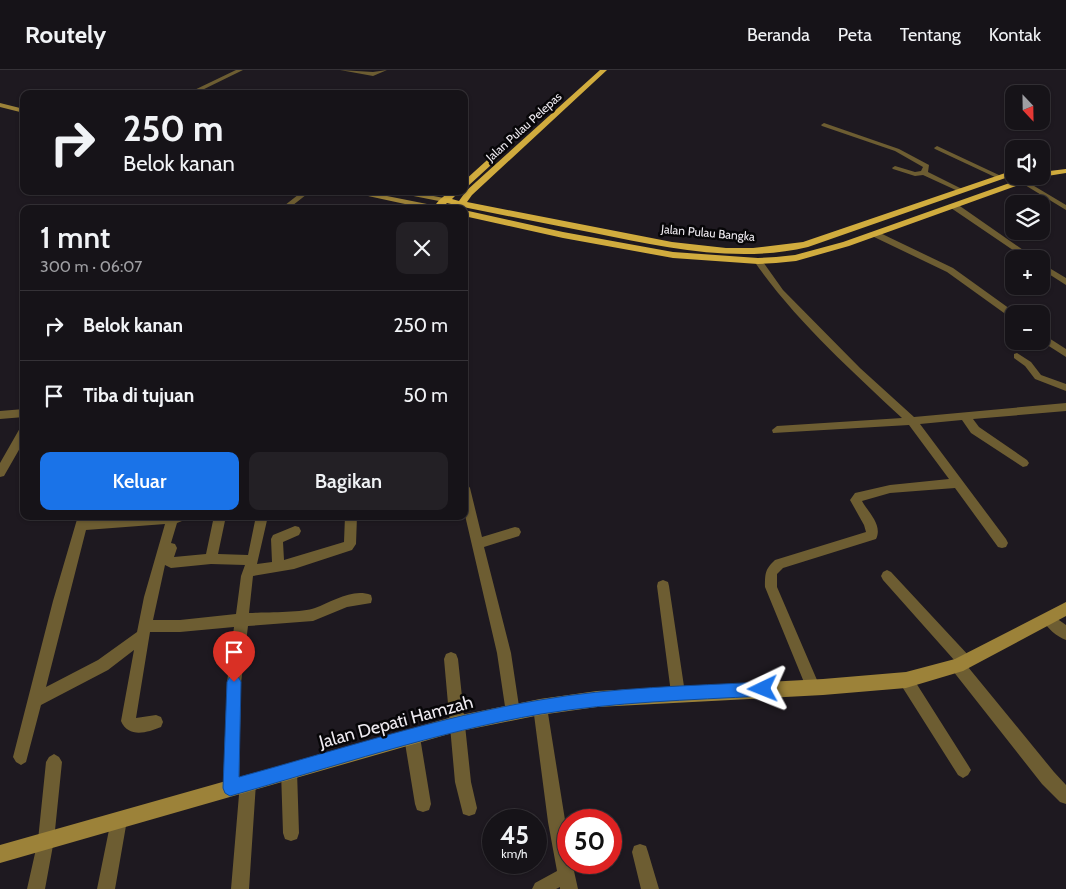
<!DOCTYPE html>
<html lang="id">
<head>
<meta charset="utf-8">
<style>
	:root { --surface:#161318; --page:#232025; --text:#f1f3f6; --muted:#9e9ea2; --line:#353237; --accent:#1a73e8 }
	body { margin:0; font-family:Cabin,sans-serif; background:var(--page); color:var(--text); height:100vh; display:flex; flex-direction:column; font-size:19px; white-space:nowrap }
	* { box-sizing:border-box; margin:0 }
	p { font-size:16px; color:var(--muted) }
	.icon { flex:none; width:28px; height:28px; fill:none; stroke:currentColor; stroke-width:2; stroke-linecap:round; stroke-linejoin:round }
	.map { position:relative; flex:1; overflow:hidden }
	.side { position:absolute; left:20px; top:135px; width:448px; height:315px; display:flex; flex-direction:column; background:var(--surface); border-radius:10px; box-shadow:0 1px 4px #0004,0 0 0 1px var(--line) }
	.side>* { flex:none }
	.guide { position:absolute; left:20px; top:20px; width:448px; height:105px; border-radius:10px; box-shadow:0 1px 4px #0004,0 0 0 1px var(--line); background:#161318; color:var(--text); overflow:hidden }
	.needle { width:32px; rotate:158deg }
	.tools { position:absolute; left:1005px; top:15px; display:grid; gap:10px }
	.tools a { display:grid; place-items:center; width:45px; height:45px; border-radius:10px; background:var(--surface); box-shadow:0 1px 4px #0004,0 0 0 1px var(--line); font-size:25px }
	.speed { position:absolute; left:482px; top:739px; display:flex; gap:10px; font-size:25px; font-weight:700; text-align:center }
	.speed>* { display:grid; place-content:center; width:65px; height:65px; border-radius:50%; background:var(--surface); box-shadow:0 1px 4px #0004,0 0 0 1px var(--line); line-height:1 }
	.speed small { font-size:12px; font-weight:400 }
	.speed .limit { border:8px solid #d22; background:#fff; color:#111 }
	.pin { position:absolute; display:grid; place-items:center; width:42px; height:42px; color:#fff; margin:-51px -21px; border-radius:50% 50% 50% 0; rotate:-45deg; box-shadow:0 0 5px #0007 }
	.pin .icon { rotate:45deg }
	.me { position:absolute; width:55px; margin:-28px; rotate:268deg; stroke-linejoin:round; filter:drop-shadow(0 0 4px #0008) }
	.turn { display:flex; align-items:center; gap:18px; height:105px; padding:0 20px; font-size:22px }
	.turn .icon { width:65px; height:65px; stroke-width:2.5 }
	.turn b { display:block; font-size:35px; line-height:42px }
	.round { display:grid; place-items:center; flex:none; width:52px; height:52px; border-radius:10px; background:var(--page) }
	.headline { display:flex; align-items:center; justify-content:space-between; height:85px; padding:0 20px }
	h1 { font-size:30px; font-weight:600; line-height:38px }
	.cta { display:flex; gap:10px; margin-top:auto; padding:10px 20px }
	.cta a { flex:1; height:58px; border-radius:10px; background:var(--accent); color:#fff; font-size:20px; font-weight:600; line-height:58px; text-align:center }
	.cta a+a { background:var(--page); color:var(--text) }
	ul { padding:0; list-style:none }
	li { display:flex; align-items:center; gap:15px; height:70px; padding:0 20px; border-top:1px solid var(--line) }
	li div { flex:1 }
	li b { display:block; font-size:19px }
	li em { font-style:normal }
	header { display:flex; align-items:center; gap:30px; box-sizing:border-box; height:70px; padding:0 25px; background:var(--surface); border-bottom:1px solid var(--line) }
	header strong { font-size:24px }
	nav { display:flex; gap:28px; margin-inline-start:auto; font-size:18px }
	.map>svg:first-child { display:block }
	.lines { fill:none; stroke-linecap:round; stroke-linejoin:round }
	.minor { fill:#6d5d32; fill-rule:evenodd }
	.secondary { fill:#9c8239; fill-rule:evenodd }
	.trunk { fill:#d1ac3e; fill-rule:evenodd }
	.route { fill:#1a73e8; stroke:#114b97 }
	.labels { text-anchor:middle; stroke-width:5; stroke-linejoin:round; paint-order:stroke }
	.far-street-label { font-size:12px; fill:#eeeaf0; stroke:#070608 }
	.near-street-label { font-size:18px; fill:#eeeaf0; stroke:#070608 }
</style>
</head>
<body>
<header>
<strong>Routely</strong>
<nav><a>Beranda</a><a>Peta</a><a>Tentang</a><a>Kontak</a></nav>
</header>
<div class="map">
<svg width="1066" height="819" viewBox="0 0 1066 819">
	<rect width="100%" height="100%" fill="#1e1920"/>
	<g class="lines">
		<path class="minor" d="M236,0H243L194,24H186Z
			M340,0L373,2L387,0L373,6Z
			M824,53L899,79L929,95L928,102L966,121L960,122L923,105L915,106L893,99L892,98L895,96L915,102L921,101L923,97L895,81L822,56L821,55Z
			M937,76L1001,106L1002,107L997,108L935,79L934,78Z
			M1020,110H1024L1066,135V140L1020,112Z
			M303,121H311L288,139H280Z
			M951,134H957L1036,189H1026L951,138Z
			M872,162H878L953,198L1017,244H1014V249L1011,248L947,202L872,166Z
			M755,189H761L783,220L860,298L914,347L1066,333V341L973,349L979,357L1027,390L1029,393L1027,396L1023,397L971,363L962,350L920,354L1006,469L1008,473L1006,477L1002,478L998,477L955,418L890,423L862,431C868,442 883,455 876,469L783,498L777,504V517L820,617L818,622L813,624L808,622L765,517C765,504 765,499 775,490L866,462L864,455L850,430L855,423L890,415L949,409L909,355L773,363L772,360L777,356L902,348C850,299 795,250 754,191Z
			M1041,193L1066,208V215L1041,199Z
			M1041,263L1066,279V287L1041,271Z
			M1017,283L1031,292L1041,305L1066,314V321L1035,309L1025,296L1014,288V284Z
			M24,339V347L0,349V341Z
			M24,357V371L4,406L0,407V393L20,358Z
			M464,414L468,415L470,418L482,467L515,457L519,458L521,462L519,466L484,477L511,583L520,643L518,648L513,650L508,648L506,643L497,583L464,441Z
			M78,446H90L89,450L130,446H183L182,451L177,453L171,473L175,474L177,478L174,487L206,484L214,446H226L218,484L248,485L256,446H268L257,494L272,492L271,469L273,465L295,456L299,457L301,461L299,465L283,472L284,490L344,472L345,446H357L356,474L352,480L294,499L253,506L249,543C265,542 302,543 315,538C332,532 352,518 371,525L372,529L371,533L347,537L313,551L248,556L241,613L239,718L237,724L231,726L225,724L223,718L227,613L234,557L180,562H150L136,648L156,645L161,647L163,652L161,657C147,663 128,668 121,651L134,580L108,600L41,635L26,692L21,695L16,692L13,687L53,531ZM165,454L144,527L137,562L98,590L46,617L86,460ZM211,494L245,495L241,506L236,544L180,550H153L165,495L171,498Z
			M887,500L891,502L970,587L972,592L968,597L1054,702L1066,715V734L1060,732L1042,714L953,601L951,596L955,591L883,510L881,506L883,502Z
			M663,510L668,512L669,516L685,623L683,628L678,630L673,628L671,623L657,516L658,512Z
			M1049,543L1066,555V570C1057,567 1046,557 1042,549L1044,545Z
			M451,582L456,584L458,589L471,712L477,738L475,744L469,746L463,744L455,712L444,589L446,584Z
			M906,603L911,605L968,695L971,700L968,705L963,708L958,705L901,615L899,610L901,605Z
			M540,630L545,632L547,637L569,775V792H572L578,819H560V817L556,819H532L535,813L557,801L548,752L533,637L535,632Z
			M412,659L417,662L420,667L431,734L429,740L423,742L417,740L415,734L404,667L407,662Z
			M54,684L59,687L62,692L54,770L45,819H27L38,770L46,692L49,687Z
			M289,693L294,696L297,701L299,763L297,769L291,771L285,769L283,763L281,701L284,696Z
			M248,705L254,707L256,713L249,819H231L240,713L242,707Z
			M119,742L125,744L127,750L115,819H97L111,750L113,744Z
			M640,774L646,776L648,782L659,819H641L632,782L634,776Z"/>
		<path class="secondary" d="M0,33L24,39V43L0,37Z
			M345,121H362L437,136L441,138L428,139Z
			M388,121H407L444,128L448,130L444,132Z
			M1066,532V546L963,601L906,618L823,625L597,637L540,645L456,662L0,793V775L456,646L540,629L597,621L823,609L906,602L955,589Z"/>
		<path class="trunk" d="M600,0H607L472,125L467,132L672,172L726,178H753L803,172L1014,100V105L808,177C737,194 664,177 594,163C550,154 507,146 463,137L462,139H453L455,135L447,133L441,139H433C438,129 448,121 460,121L452,129L459,131L466,121Z
			M496,82L503,84L467,117H464V111Z
			M1066,99V103L1041,107L849,176L796,191L776,193L758,194L673,188L563,168L464,146V140L563,162L673,182L758,188L776,187L795,185L843,172L1029,106H1041V102Z"/>
	</g>
	<path class="route" d="M234,605L239,608L241,612L239,707C338,680 438,647 540,630C614,617 689,616 763,612L768,614L771,619L768,624L763,626C689,630 615,632 541,644C436,662 333,697 230,726L225,723L223,718L227,612L229,608Z"/>
	<g class="labels">
		<g class="far-street-label">
			<text transform="translate(524 57) rotate(-42)" y="4">Jalan Pulau Pelepas</text>
			<text transform="translate(708 163) rotate(5)" y="4">Jalan Pulau Bangka</text>
		</g>
		<g class="near-street-label">
			<text transform="translate(396 652) rotate(-15)" y="6">Jalan Depati Hamzah</text>
		</g>
	</g>
</svg>
<div class="tools">
<a><svg class="needle" viewBox="-14 -14 28 28"><path d="M0-13l5 13h-10z" fill="#e53935"/><path d="M0 13l5-13h-10z" fill="#9e9ea2"/></svg></a>
<a><svg class="icon" aria-label="sound" viewBox="0 0 24 24"><path d="M4 9h4l5-4v14l-5-4H4zM17 9q2 3 0 6"/></svg></a>
<a><svg class="icon" aria-label="layers" viewBox="0 0 24 24"><path d="M12 4l9 5-9 5-9-5zM3 14l9 5 9-5"/></svg></a>
<a>+</a>
<a>−</a>
</div>
<div class="speed"><div>45<small>km/h</small></div><div class="limit">50</div></div>
<div class="pin" style="left:234px;top:612px;background:#d93025"><svg class="icon" aria-label="arrive" viewBox="0 0 24 24"><path d="M6 21V4h12l-3 4 3 4H6"/></svg></div>
<svg class="me" style="left:763px;top:619px" viewBox="-20 -20 40 40"><path d="M0-17L14 15 0 8-14 15z" fill="#1a73e8" stroke="#fff" stroke-width="4"/></svg>
<div class="guide">
<div class="turn"><svg class="icon" aria-label="right" viewBox="0 0 24 24"><path d="M7 20v-9h11M14 6l5 5-5 5"/></svg><div><b>250 m</b>Belok kanan</div></div>
</div>
<section class="side">
<div class="headline"><div><h1>1 mnt</h1><p>300 m · 06:07</p></div><a class="round"><svg class="icon" aria-label="close" viewBox="0 0 24 24"><path d="M6 6l12 12M18 6L6 18"/></svg></a></div>
<ul>
<li><svg class="icon" aria-label="right" viewBox="0 0 24 24"><path d="M7 20v-9h11M14 6l5 5-5 5"/></svg><div><b>Belok kanan</b></div><em>250 m</em></li>
<li><svg class="icon" aria-label="arrive" viewBox="0 0 24 24"><path d="M6 21V4h12l-3 4 3 4H6"/></svg><div><b>Tiba di tujuan</b></div><em>50 m</em></li>
</ul>
<div class="cta"><a>Keluar</a><a>Bagikan</a></div>
</section>
</div>
</body>
</html>
